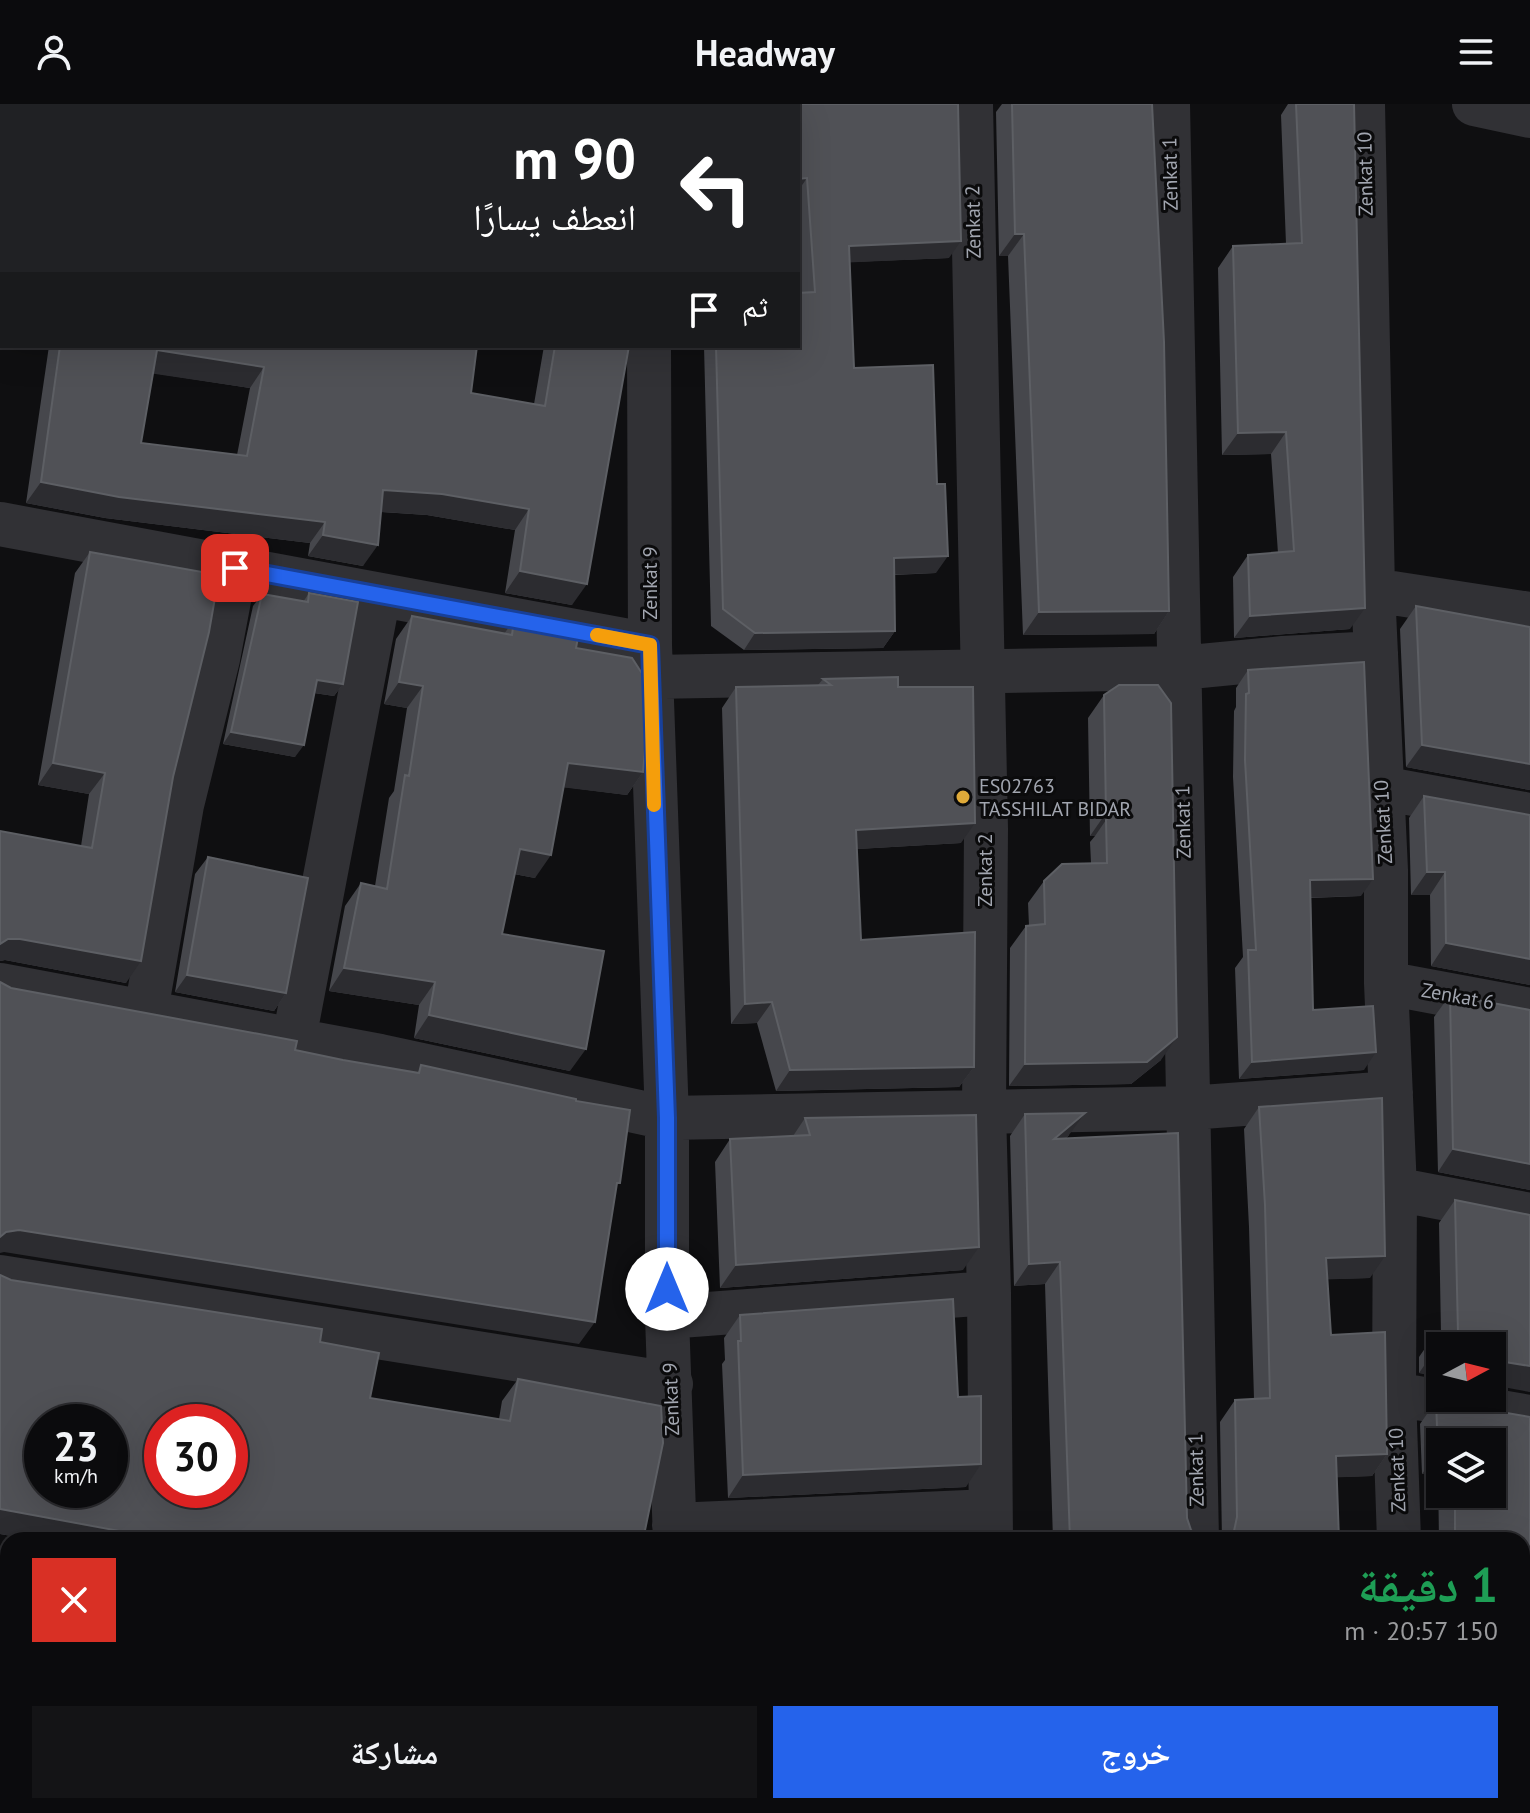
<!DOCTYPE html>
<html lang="ar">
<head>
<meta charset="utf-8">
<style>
	:root { --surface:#0b0b0d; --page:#141416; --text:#f1f3f6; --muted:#9a9b9d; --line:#2b2b2e; --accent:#2563eb }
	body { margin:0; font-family:"PT Sans","Noto Naskh Arabic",sans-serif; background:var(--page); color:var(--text); direction:rtl; height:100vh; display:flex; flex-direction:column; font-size:30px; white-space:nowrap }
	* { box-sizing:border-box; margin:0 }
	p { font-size:26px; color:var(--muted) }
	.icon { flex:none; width:44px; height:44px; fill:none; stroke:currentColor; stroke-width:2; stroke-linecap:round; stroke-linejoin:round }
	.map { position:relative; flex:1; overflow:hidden; direction:ltr }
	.sheet { position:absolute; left:0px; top:1428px; width:1530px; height:282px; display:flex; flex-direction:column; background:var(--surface); border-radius:24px 24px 0 0; box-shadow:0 8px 32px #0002,0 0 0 2px var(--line); direction:rtl }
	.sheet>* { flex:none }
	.banner { position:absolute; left:0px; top:0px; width:800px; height:244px; box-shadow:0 8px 32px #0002,0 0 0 2px var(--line); direction:rtl; background:#202124; color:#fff; overflow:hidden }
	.needle { width:52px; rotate:83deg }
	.controls { position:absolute; left:1426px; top:1228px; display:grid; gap:16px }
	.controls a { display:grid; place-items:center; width:80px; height:80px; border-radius:0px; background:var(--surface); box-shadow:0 8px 32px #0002,0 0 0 2px var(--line); font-size:40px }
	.speed { position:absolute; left:24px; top:1300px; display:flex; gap:16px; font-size:40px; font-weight:700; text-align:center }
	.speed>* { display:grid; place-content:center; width:104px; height:104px; border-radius:50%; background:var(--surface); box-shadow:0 8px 32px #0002,0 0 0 2px var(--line); line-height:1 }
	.speed small { font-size:20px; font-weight:400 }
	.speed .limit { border:12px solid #d22; background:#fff; color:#111 }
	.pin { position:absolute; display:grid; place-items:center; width:68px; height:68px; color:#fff; margin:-34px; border-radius:16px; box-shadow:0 4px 12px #0006 }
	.me { position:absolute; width:88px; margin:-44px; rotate:0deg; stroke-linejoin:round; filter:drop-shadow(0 0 6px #0008) }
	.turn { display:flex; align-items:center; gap:28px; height:168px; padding:0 32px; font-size:36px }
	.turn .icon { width:104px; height:104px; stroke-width:2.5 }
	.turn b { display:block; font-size:56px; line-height:68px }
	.then { display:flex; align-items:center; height:76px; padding:0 32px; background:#0003; gap:16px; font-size:30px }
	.round { display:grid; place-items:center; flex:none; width:84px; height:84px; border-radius:0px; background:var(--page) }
	.head { display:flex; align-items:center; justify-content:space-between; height:136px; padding:0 32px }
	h1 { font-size:48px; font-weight:700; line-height:60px; color:#1e9e55 }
	.action { display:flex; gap:16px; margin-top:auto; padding:16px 32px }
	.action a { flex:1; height:92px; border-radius:0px; background:var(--accent); color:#fff; font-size:32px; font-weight:700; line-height:92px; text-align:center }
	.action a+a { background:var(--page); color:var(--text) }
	header { display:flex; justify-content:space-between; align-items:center; height:104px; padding:0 32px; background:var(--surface); font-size:36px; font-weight:700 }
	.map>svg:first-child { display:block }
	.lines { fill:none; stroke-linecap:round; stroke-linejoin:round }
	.minor { stroke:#313135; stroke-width:44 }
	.rail-casing { stroke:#4a4b50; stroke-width:9 }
	.rail { stroke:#0b0b0c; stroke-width:6; stroke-dasharray:18; stroke-linecap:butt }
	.wall { fill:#46474c; fill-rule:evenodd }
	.shaded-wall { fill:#2c2c30 }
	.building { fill:#505156; stroke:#5d5f64; stroke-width:2; fill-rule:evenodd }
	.route-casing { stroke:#184099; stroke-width:20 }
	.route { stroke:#2563eb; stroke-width:14 }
	.slow { stroke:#f59e0b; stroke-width:14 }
	.poi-dot { fill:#dfaa39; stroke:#0b0b0c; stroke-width:3 }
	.labels { text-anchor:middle; stroke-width:6; stroke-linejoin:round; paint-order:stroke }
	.street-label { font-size:20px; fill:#a2a6b0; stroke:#0b0b0c }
	.poi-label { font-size:20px; fill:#a2a6b0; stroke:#0b0b0c; text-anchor:start }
</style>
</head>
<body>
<header><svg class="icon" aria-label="menu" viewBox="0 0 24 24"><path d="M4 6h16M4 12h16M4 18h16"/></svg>Headway<svg class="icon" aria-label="person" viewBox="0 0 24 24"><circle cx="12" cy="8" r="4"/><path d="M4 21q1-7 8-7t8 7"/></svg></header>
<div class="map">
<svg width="1530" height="1709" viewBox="0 0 1530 1709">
	<rect width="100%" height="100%" fill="#0f0f11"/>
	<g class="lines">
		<path class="minor" d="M971,0L986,725L984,1007L989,1189L991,1436
			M1168,0L1197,1436
			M1363,0L1373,486L1386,766V879L1395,1085L1394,1290L1399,1436
			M1474,0L1530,12
			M11,2L12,0
			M0,66L2,55
			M0,114H2
			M649,242L650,541L667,1014V1213L675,1436
			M0,420L650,541
			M1373,486L1530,510
			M651,573L1180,564L1283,554L1376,549
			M1381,684L1530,711
			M1386,879L1530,906
			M0,881L380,952L667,1014L1189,1004L1391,989
			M146,907L182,701L218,555L235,464
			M294,935L379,491
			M1395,1085L1530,1111
			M0,1173L671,1280
			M667,1213L989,1189
			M1394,1290L1530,1313
			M674,1421L990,1407
			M0,1572L8,1578
			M1522,1579L1530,1577
			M1426,1702L1429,1709"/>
		<g class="rail-casing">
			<path id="rail" d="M1522,1667L1530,1666
				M1186,1709L1250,1702"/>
		</g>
		<use href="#rail" class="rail"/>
	</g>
	<path class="wall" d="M598,0H662L665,2H598Z
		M754,0H958L949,154L850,158L854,264L936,469L895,471V527L883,544L744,546L711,522L704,242H798L802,189L798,132V2H753Z
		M1002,0H1152L1169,507L1154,530L1023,531L1008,152H999L996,8Z
		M1288,0H1354L1350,525L1234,534L1233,473L1248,451L1278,449L1271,350L1222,351L1218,164L1233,142L1286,140L1281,11Z
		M49,242H477L471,289L534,300L544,242H629L572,501L505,489L515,426L427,411L381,408L363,462L308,452L310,439L105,414L26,399ZM153,269L250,284L237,351L141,339Z
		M90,448L173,673L126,879L5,856L0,857V727L81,742L89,690L38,681L75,469Z
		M309,489L343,580L334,592L314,589L295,653L223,640L253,502L262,490L303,498Z
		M1416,502L1530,523V686L1406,663L1400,525Z
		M412,512L504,530L514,516L576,544L643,668L627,691L564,683L535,774L514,770L502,830L570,967L414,934L419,901L329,887L345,802L361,779L375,782L389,694L394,687L407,604L384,600L396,535Z
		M1248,566L1361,792L1311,794L1313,906L1364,966L1239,975L1235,864L1243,853L1233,673L1234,607L1236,603V584Z
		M823,575L898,583L961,739L857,745L861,836L974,963L959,983L776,987L757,919L731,920L722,604L736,583L818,581Z
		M1104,591L1161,956L1131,980L1009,982L1010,844L1026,822H1029L1028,799L1044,777L1091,759L1090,738L1095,732H1090L1088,614Z
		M1424,692L1530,881L1431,862L1430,791H1411L1409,714Z
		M208,753L286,889L274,907L175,888L195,770Z
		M1450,891L1530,906V1086L1438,1068L1434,913Z
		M1259,1003L1370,1174L1327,1175L1331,1231L1387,1350L1372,1372L1337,1373L1339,1436H1222L1220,1318L1235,1296L1254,1295L1249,1123L1244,1025Z
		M1025,1010L1069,1031L1066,1034L1191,1426L1202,1436H1053L1045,1180L1014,1182L1010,1032Z
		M805,1014L963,1166L720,1184L715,1058L730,1035L793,1032Z
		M1455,1096L1530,1288L1440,1242V1272L1419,1269V1253L1435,1230H1441L1439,1119Z
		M0,1171L11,1176L320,1238L370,1294L499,1315L502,1297L518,1275L643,1436H34L0,1430Z
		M740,1211L958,1293L966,1383L728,1394L722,1260L725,1256L724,1234Z
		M1436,1297L1530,1313V1481H1522V1436H1439L1438,1370H1422L1420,1320ZM1440,1338H1492V1390H1440Z"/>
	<path class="shaded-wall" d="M807,74L798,87V75Z
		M1015,130H1024L1008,152H999Z
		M961,137L949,154L837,159L849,142Z
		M157,246L264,263L250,284L142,268Z
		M1286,328L1271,350L1222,351L1238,329Z
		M41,378L325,418L310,439L105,414L26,399Z
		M383,386L442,390L529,405L515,426L427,411L369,407Z
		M323,431L378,441L363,462L308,452Z
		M948,452L936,469L883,471L894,454Z
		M520,467L587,480L572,501L505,489Z
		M1365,504L1350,525L1234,534L1250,512Z
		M1169,507L1154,530L1023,531L1039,508Z
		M895,527L883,544L744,546L755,529Z
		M317,576L343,580L334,592L308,588Z
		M399,578L423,582L407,604L384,600Z
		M231,628L304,641L295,653L223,640Z
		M1422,641L1530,660V686L1406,663Z
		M53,659L105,669L89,690L38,681Z
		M568,659L643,668L627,691L552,682Z
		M1106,709H1113L1106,716L1095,732H1090Z
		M975,719L961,739L841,746L856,726Z
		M520,745L551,751L535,774L504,768Z
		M1427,768H1445L1430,791H1411Z
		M1373,775L1361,792L1298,794L1310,776Z
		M8,835H20L141,857L126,879L5,856L0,857V840Z
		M1446,839L1530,855V881L1431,862Z
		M344,864L435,878L419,901L329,887Z
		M187,871L286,889L274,907L175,888Z
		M772,898L757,919L731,920L745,900Z
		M429,911L586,945L570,967L414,934Z
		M1177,933L1161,956L1131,980L1009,982L1025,960Z
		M1376,948L1364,966L1239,975L1252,958Z
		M974,963L959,983L776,987L790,966Z
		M1085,1009L1069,1031L1038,1057L1054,1035Z
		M1453,1045L1530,1060V1086L1438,1068Z
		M19,1126L595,1218L579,1240L4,1148L0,1149V1133L6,1128Z
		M979,1143L963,1166L720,1184L736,1161Z
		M1385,1152L1370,1174L1310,1176L1326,1154Z
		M1060,1158L1045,1180L1014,1182L1029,1160Z
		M1435,1246L1440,1247V1272L1419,1269Z
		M1492,1256L1530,1262V1288L1492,1281Z
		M1438,1348H1440V1367L1438,1370H1422Z
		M1387,1350L1372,1372L1321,1374L1336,1352Z
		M981,1360L966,1383L728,1394L743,1371Z
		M0,1405L125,1428L119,1436H34L0,1430Z
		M445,1430L486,1436H441Z
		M1522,1456L1530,1457V1481H1522Z"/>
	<path class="building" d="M96,0H525V2H96Z
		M610,0H662L665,2H610Z
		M756,0H958L961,137L849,142L854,264L933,261L937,380H945L948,452L894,454L895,527L755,529L723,505L716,242H798V189L815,188L807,74L798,75V2H757Z
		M1012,0H1152L1164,238L1169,507L1039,508L1024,130H1015Z
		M1296,0H1354L1365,504L1250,512L1248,451L1294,447L1286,328L1238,329L1233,142L1302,139Z
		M60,242H477L471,289L545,302L555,242H629L587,480L520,467L529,405L442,390L383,386L378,441L323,431L325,418L119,393L41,378ZM157,246L264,263L247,352L141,339Z
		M90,448L219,471L209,528L173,673L141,857L20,835H8L0,840V727L92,744L105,669L53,659Z
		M309,489L358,498L343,580L317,576L304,641L231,628L262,490L308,498Z
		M1416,502L1530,523V660L1422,641Z
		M412,512L512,531L514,516L579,528L576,544L632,554L643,571L645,646L643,668L568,659L551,751L520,745L502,830L604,847L586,945L429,911L435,878L344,864L361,779L387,785L405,671L409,672L423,582L399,578Z
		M1364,558L1373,775L1310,776L1313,906L1373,902L1376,948L1252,958L1248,846H1256L1245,656L1246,590L1249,589L1248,566Z
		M898,573V583H973L975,719L856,726L861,836L975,828L974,963L790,966L772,898L745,900L736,583L831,581L823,575Z
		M1119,581H1158L1171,599L1177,933L1147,958L1025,960L1026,822L1045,820L1044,777L1062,760L1107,759L1106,716L1113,709H1106L1104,591Z
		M1424,692L1530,711V855L1446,839L1445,768H1427Z
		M208,753L308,774L286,889L187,871Z
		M0,878L11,884L297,937L295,946L343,956L419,969L421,961L576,995V997L630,1006L620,1079H617L595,1218L19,1126L6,1128L0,1133Z
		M1450,891L1530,906V1060L1453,1045Z
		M1382,994L1385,1152L1326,1154L1331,1231L1385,1228L1387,1350L1336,1352L1339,1436H1223L1234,1427L1237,1413L1235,1296L1270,1294L1265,1101L1259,1003Z
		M1085,1009L1054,1035L1178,1029L1187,1414L1191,1426L1202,1436H1070L1060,1158L1029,1160L1025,1010Z
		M976,1011L979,1143L736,1161L730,1035L810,1031L805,1014Z
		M1455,1096L1530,1111V1262L1492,1256V1242H1440V1247L1435,1246V1230L1458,1229Z
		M0,1171L11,1176L322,1225L320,1238L379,1249L370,1294L510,1317L518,1275L661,1302L663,1339L643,1436H486L445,1430L444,1436H123L125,1428L0,1405ZM42,1318H110V1386H42ZM162,1318H230V1386H162Z
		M953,1195L958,1293L981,1292V1360L743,1371L738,1237H741L740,1211Z
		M1436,1297L1530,1313V1457L1522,1456V1436H1455V1390H1492V1338H1440V1348H1438Z
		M990,1431L1000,1436H874Z"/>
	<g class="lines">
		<g class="route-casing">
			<path id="route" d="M235,464L650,541L667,1014V1185"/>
		</g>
		<use href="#route" class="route"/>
		<path class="slow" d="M597,531L650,541L654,701"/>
	</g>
	<circle class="poi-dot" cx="963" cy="693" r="8"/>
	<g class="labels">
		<g class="street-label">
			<text transform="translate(1170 70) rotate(-91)" y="7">Zenkat 1</text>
			<text transform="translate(1365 70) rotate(-91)" y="7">Zenkat 10</text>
			<text transform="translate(973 118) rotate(-91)" y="7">Zenkat 2</text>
			<text transform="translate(650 479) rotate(-90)" y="7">Zenkat 9</text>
			<text transform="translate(1183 718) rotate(-91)" y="7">Zenkat 1</text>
			<text transform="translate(1383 718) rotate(-93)" y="7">Zenkat 10</text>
			<text transform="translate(985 766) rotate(-90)" y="7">Zenkat 2</text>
			<text transform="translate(1458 892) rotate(10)" y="7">Zenkat 6</text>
			<text transform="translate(671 1295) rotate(-92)" y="7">Zenkat 9</text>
			<text transform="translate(1196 1366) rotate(-91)" y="7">Zenkat 1</text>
			<text transform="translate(1397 1366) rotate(-92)" y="7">Zenkat 10</text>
		</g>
		<g class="poi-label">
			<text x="979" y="689">ES02763<tspan x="979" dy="23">TASSHILAT BIDAR</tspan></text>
		</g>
	</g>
</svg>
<div class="controls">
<a><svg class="needle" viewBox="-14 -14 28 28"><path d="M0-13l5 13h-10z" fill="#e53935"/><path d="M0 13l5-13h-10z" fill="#9a9b9d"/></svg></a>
<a><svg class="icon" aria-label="layers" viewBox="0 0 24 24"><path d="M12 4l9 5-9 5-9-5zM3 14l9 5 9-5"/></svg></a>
</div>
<div class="speed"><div>23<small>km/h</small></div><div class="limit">30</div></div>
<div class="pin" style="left:235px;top:464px;background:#d93025"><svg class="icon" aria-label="arrive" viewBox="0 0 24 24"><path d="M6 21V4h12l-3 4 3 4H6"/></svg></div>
<svg class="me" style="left:667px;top:1185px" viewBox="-20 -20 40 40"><circle r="19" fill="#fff"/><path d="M0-13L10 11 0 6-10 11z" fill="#2563eb"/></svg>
<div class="banner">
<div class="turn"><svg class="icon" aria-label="left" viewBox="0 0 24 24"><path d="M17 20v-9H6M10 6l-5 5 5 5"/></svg><div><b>90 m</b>انعطف يسارًا</div></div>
<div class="then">ثم<svg class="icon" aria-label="arrive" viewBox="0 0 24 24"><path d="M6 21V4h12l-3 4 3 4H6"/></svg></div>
</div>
<section class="sheet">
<div class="head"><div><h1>1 دقيقة</h1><p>150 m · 20:57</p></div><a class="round" style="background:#d93025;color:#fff"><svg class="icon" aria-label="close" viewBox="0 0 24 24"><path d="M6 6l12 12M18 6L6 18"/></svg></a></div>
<div class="action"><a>خروج</a><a>مشاركة</a></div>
</section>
</div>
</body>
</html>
